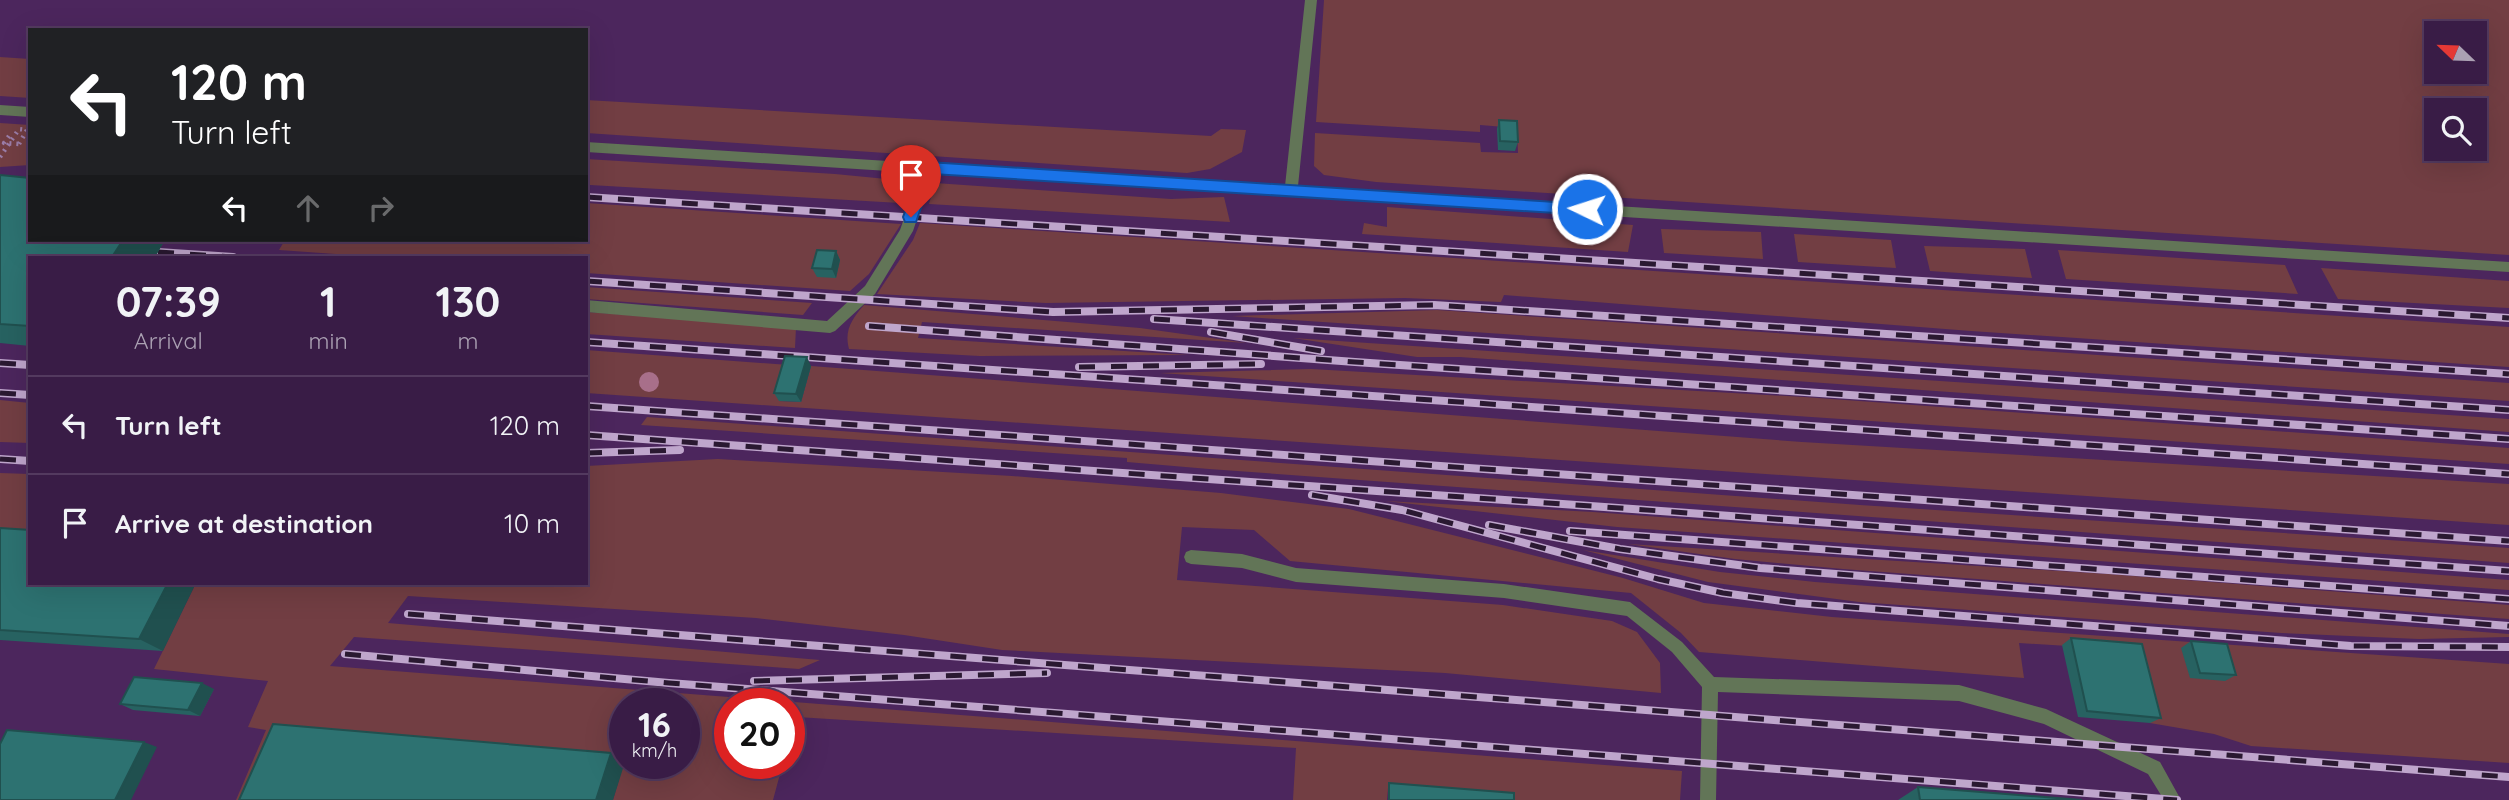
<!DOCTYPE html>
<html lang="en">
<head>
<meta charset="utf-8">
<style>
	:root { --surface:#391c46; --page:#442951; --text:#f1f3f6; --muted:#aba1b3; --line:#533a5f }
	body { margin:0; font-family:Quicksand,sans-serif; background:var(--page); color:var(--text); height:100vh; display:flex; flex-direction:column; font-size:26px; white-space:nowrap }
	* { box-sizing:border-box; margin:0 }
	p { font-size:23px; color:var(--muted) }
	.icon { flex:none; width:38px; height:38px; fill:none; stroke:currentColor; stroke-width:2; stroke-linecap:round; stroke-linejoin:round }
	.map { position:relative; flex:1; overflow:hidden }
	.sheet { position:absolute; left:28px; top:256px; width:560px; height:329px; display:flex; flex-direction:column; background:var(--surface); border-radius:0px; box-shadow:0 7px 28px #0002,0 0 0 2px var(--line) }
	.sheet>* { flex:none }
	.banner { position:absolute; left:28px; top:28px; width:560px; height:214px; border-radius:0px; box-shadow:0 7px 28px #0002,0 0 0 2px var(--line); background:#202124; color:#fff; overflow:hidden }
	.needle { width:46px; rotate:293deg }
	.buttons { position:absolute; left:2424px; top:21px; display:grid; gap:14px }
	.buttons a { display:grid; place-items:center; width:63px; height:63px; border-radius:0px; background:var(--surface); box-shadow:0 7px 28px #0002,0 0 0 2px var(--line); font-size:35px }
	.speed { position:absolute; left:609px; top:688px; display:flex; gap:14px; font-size:35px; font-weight:700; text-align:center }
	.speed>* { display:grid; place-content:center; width:91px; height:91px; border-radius:50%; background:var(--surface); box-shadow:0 7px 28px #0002,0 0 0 2px var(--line); line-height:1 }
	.speed small { font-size:18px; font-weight:400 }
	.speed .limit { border:10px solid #d22; background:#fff; color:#111 }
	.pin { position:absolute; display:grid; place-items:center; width:60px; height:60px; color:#fff; margin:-72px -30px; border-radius:50% 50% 50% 0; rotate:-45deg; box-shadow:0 0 7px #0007 }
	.pin .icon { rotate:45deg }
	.me { position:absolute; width:77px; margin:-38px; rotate:274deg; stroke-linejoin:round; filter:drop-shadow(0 0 5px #0008) }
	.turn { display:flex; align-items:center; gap:24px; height:147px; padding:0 28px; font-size:32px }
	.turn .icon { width:91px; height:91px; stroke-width:2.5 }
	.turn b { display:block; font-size:49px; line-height:60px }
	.lanes { display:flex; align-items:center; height:66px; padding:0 28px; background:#0003; justify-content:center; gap:35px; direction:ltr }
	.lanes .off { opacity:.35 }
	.eta { display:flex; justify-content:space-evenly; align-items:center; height:119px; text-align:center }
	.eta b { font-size:42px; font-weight:700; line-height:49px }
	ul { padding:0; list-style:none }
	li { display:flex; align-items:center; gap:21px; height:98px; padding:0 28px; border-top:2px solid var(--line) }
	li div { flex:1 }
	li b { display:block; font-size:26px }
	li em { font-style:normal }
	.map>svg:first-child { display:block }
	.green { fill:#723e43; fill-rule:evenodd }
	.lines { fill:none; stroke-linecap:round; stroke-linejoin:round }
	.path { stroke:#9b7da8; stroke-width:4.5; stroke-dasharray:2 5; stroke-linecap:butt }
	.service { fill:#627557; fill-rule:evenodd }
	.rail-casing { stroke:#bfa6cc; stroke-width:8 }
	.rail { stroke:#2a1931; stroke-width:5; stroke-dasharray:16; stroke-linecap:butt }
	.path-bridge { stroke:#9b7da8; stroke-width:4.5; stroke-dasharray:2 5; stroke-linecap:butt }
	.tree { fill:#a86f8a }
	.wall { fill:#276261 }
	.shaded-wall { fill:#20504f }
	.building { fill:#2d7271; stroke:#20504f; stroke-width:2 }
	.route { fill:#1a73e8; stroke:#114b97; stroke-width:2 }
</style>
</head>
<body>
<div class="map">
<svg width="2509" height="800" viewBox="0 0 2509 800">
	<rect width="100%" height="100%" fill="#4c265d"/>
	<path class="green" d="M1324,0H2509V255L1376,182L1324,175L1314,166L1315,133L1480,143L1481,152L1518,153L1517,128L1480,125V132L1316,122ZM2436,33H2474V72H2436ZM2436,110H2474V149H2436Z
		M0,57L30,59V98L0,96Z
		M586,100L1211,136L1221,129L1246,130L1242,152L1210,169L1187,173L586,133Z
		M0,123L30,125V165L0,167Z
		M586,159L835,174L907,181L905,196L900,203L590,185L586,184Z
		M935,183L1171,199L1224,197L1230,222L929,204Z
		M586,203L901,224L869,274L850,291L586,273V257H378L279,250L285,240H586Z
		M1387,207L1633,225L1628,252L1362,234L1364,223L1387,227Z
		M920,223L2509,327V367L1971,331L1504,295L1501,302L1405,298L1046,303L877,294L913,240Z
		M1661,229L1761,232L1763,259L1664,253Z
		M1794,234L1891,240L1896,268L1798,262Z
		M1924,246L2025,249L2032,278L1930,271Z
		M2058,250L2285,265L2298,294L2066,279Z
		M2321,268L2509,281V308L2338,299Z
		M586,288V287L812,303L803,315L586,299Z
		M864,305L1140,328L1247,343L922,322L918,338L1188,355L980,356L849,349C844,330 852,319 864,305Z
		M1437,310L2509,383V401L1232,316Z
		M586,312L796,327L795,348L586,334Z
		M1293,338L2509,419V432L1460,357H1417Z
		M586,350L789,365L779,401L801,402L811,366L1802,442L2509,484V525L586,393Z
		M1311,369L1804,397L2509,448V464L1160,373Z
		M0,400L30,403V443L0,442Z
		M647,417L1860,505L2509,548V563L1209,469L1127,462V458L641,425Z
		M718,459L1012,476L1221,493L1349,509L1623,578L1704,603L1832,617L2509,664V763L2251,746L2214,734L2150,723L2132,650L2019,643L2024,678L1699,652L1681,633L1631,593L1290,561L1254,530L1182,527L1177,580L1503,605L1612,621L1637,632L1660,663L1661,693L1445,673L1002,650L904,635L756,618L408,596L388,623L820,660L799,669L354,637L330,666L1682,771L1680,800H1511L1388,788L1387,800H1293L1296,748L797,717L789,742V704H730V763H783L773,800H613L624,762L266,800H236L266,730L248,727L268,681L154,669L196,583H586V466ZM625,704H684V763H625Z
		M0,473L30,474V542L0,565Z
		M1385,501L1593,512L2509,580V590L1617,527Z
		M1628,544L2108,574L2509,605V619L1843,569L1735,559Z
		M1583,550L1720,572L1815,582L2509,634V637L2419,639L2281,633L1859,602L1708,582Z"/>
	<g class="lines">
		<path class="path" d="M9,136L4,143L19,144"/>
		<path class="service" d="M1305,0H1317L1298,186L2509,262V272L932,174L913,231L875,294L835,331L830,333L586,312V300L827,321L865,286L900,230L920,173L586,152V142L1285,186Z
			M0,105L30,107V117L0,115Z
			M1191,550L1242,554L1296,568L1504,584L1630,602L1682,642L1714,677L1959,685L2046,709L2160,762L2181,800H2164L2148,774L2044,724L1959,701L1718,692L1716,800H1700L1702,687L1672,652L1627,616L1504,598L1296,582L1242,568L1191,564L1186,562L1184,557L1186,552Z"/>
		<g class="rail-casing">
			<path id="rail" d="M586,197L2509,318
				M158,252L233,257
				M586,281L1053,312L1434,305L2509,374
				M1154,319L2509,410
				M869,326L1355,362L2509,439
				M1211,332L1321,351
				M586,342L2509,474
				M0,363L30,365
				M1079,367L1261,364
				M0,393L30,395
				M586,406L2509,541
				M586,435L2509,571
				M586,453L680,450
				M0,459L30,461
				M1312,495L1402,510L1658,579L1723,593L1797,603L2351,646L2509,647
				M1489,525L1620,549L1760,568L2509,626
				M1570,531L2509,599
				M408,614L2509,777
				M345,654L669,683L2177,800
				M754,681L1047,673"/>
		</g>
		<use href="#rail" class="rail"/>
		<path class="path-bridge" d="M0,157L19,129L27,130L19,144"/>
	</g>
	<circle class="tree" cx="649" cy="382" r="10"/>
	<path class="wall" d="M1499,120L1518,142L1515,151L1498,150L1497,129Z
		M0,175L165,240L155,257H30V346L0,343Z
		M836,251L840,260L836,278L817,277L812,268Z
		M811,366L801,402L779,401L774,393Z
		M0,528L163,651L0,640Z
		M2071,638L2161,718L2150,723L2078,717L2062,645Z
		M2191,641L2236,675L2225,681L2190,678L2181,648Z
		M214,689L200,716L133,710L120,704Z
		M1918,787L2082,800H1898Z"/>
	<path class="shaded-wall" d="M123,240H165L155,257H112Z
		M836,251L840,260L836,278L832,269Z
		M807,357L811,366L801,402L796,394Z
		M168,583H196L163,651L139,639Z
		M202,683L214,689L200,716L188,710Z
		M144,742L157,747L131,800H115Z
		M611,753L625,762L613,800H596Z"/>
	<path class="building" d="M1499,120L1517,121L1518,142L1500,141Z
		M0,175L30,178V240H123L112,257H30V326L0,324Z
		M817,250L836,251L832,269L812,268Z
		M785,356L807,357L796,394L774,393Z
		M0,528L30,530V583H168L139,639L0,630Z
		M2071,638L2142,644L2161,718L2087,711Z
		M2191,641L2227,644L2236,675L2200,673Z
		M134,677L202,683L188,710L120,704Z
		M273,724L611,753L596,800H239Z
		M7,730L144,742L115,800H0V744Z
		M1389,783L1514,793V800H1389Z
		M1918,787L2082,800H1920Z"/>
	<path class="route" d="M928,162L1587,204L1595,209L1587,215L933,174L916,222H905L903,217L921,168Z"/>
</svg>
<div class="buttons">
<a><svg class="needle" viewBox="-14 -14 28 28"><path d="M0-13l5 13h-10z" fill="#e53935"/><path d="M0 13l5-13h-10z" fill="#aba1b3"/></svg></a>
<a><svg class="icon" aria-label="search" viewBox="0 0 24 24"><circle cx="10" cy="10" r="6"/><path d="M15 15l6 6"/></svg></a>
</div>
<div class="speed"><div>16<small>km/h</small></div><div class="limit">20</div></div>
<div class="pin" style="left:911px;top:217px;background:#d93025"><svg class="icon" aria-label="arrive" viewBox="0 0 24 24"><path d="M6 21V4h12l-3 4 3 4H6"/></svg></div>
<svg class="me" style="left:1587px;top:209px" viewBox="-20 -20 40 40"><circle r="17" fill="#1a73e8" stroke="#fff" stroke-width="3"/><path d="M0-11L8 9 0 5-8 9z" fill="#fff"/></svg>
<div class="banner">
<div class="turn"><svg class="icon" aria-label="left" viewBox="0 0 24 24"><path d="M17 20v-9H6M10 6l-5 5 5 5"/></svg><div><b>120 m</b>Turn left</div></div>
<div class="lanes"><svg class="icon" aria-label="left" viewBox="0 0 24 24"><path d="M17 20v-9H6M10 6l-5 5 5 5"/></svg><svg class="icon off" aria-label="ahead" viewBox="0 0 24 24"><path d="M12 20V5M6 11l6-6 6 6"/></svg><svg class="icon off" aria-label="right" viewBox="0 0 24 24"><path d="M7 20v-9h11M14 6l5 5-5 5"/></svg></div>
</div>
<section class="sheet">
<div class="eta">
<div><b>07:39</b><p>Arrival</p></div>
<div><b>1</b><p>min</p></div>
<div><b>130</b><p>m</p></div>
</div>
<ul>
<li><svg class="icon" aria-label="left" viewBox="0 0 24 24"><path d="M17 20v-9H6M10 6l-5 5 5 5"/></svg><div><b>Turn left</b></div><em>120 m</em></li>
<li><svg class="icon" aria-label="arrive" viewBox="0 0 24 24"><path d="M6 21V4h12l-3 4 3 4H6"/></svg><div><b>Arrive at destination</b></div><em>10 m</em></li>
</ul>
</section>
</div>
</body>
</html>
